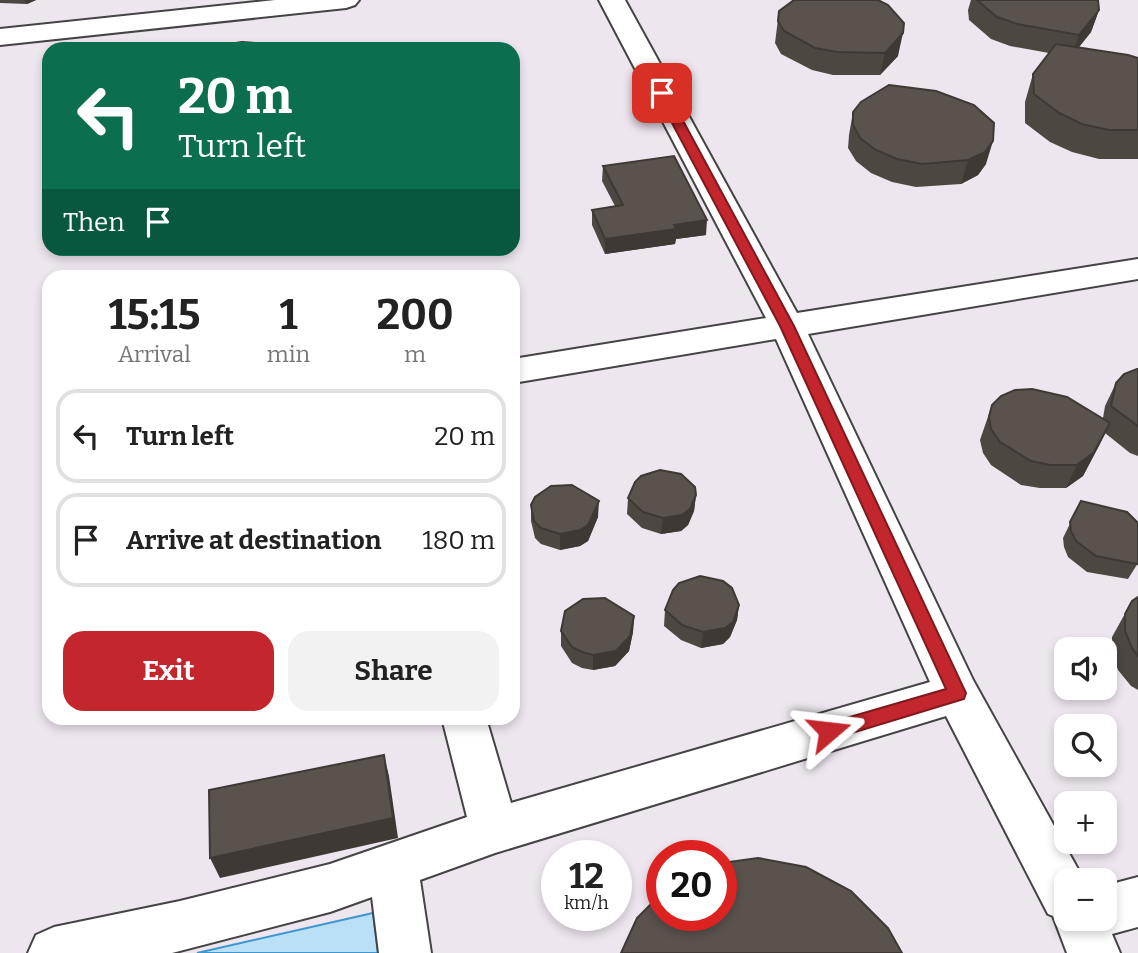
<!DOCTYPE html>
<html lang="en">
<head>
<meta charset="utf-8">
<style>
	:root { --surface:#fff; --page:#f2f2f2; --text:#222; --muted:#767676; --line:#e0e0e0; --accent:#c4262e }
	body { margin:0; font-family:Bitter,serif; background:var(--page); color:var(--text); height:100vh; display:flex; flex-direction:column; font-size:26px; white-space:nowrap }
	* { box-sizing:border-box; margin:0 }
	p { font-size:23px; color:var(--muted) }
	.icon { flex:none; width:38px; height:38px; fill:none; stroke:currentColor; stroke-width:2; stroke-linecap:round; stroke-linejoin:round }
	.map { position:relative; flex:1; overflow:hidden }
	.drawer { position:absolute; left:42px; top:270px; width:478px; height:455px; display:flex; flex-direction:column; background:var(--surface); border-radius:21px; box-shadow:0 4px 10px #0003 }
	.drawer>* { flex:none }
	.hud { position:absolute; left:42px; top:42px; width:478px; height:214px; border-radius:21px; box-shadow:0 4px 10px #0003; background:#0b6e4f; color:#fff; overflow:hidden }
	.fabs { position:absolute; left:1054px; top:637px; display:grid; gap:14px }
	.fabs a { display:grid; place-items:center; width:63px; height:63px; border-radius:14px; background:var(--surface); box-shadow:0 4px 10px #0003; font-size:35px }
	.speed { position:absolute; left:541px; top:840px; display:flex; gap:14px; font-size:35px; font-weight:700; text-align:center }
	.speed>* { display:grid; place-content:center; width:91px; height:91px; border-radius:50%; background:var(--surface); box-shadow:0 4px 10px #0003; line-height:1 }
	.speed small { font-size:18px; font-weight:400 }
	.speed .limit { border:10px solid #d22; background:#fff; color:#111 }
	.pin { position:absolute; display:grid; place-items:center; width:60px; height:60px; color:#fff; margin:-30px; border-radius:14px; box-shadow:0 4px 10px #0006 }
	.me { position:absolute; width:77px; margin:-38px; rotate:73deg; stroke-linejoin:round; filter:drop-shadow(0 0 5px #0008) }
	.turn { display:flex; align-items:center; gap:24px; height:147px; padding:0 21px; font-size:32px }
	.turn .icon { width:91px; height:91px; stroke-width:2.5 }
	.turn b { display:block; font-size:49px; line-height:60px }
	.then { display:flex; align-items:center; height:66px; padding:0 21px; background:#0003; gap:14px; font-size:26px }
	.eta { display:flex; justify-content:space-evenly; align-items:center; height:119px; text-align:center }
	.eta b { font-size:42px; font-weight:700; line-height:49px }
	.action { display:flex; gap:14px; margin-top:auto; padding:14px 21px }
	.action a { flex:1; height:80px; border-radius:21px; background:var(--accent); color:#fff; font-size:28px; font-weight:700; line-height:80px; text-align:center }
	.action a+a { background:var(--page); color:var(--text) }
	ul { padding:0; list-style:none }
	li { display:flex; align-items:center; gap:21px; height:94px; margin:0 14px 10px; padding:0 7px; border:4px solid var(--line); border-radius:21px }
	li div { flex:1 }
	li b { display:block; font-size:26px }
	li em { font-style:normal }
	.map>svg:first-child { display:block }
	.industrial { fill:#eee6ef; fill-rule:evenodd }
	.water { fill:#b9e0f7; stroke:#3f96cf; stroke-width:2 }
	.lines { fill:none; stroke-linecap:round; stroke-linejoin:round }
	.minor-casing { stroke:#444; stroke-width:4 }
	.minor { fill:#fff; fill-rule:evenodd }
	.wall { fill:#4d4742 }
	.shaded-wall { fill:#3f3936 }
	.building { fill:#5a524d; stroke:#3f3936; stroke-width:2 }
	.route { fill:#c4262e; stroke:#7f191e; stroke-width:2 }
</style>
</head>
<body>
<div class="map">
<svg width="1138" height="953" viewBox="0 0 1138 953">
	<rect width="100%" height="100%" fill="#fffdf5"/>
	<path class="industrial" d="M0,0H1138V953H0ZM49,49H513V248H49ZM49,276H513V718H49ZM1066,649H1104V688H1066ZM1066,726H1104V765H1066ZM1066,803H1104V842H1066ZM556,856H616V915H556ZM662,856H721V915H662ZM1066,880H1104V919H1066Z"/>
	<path class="water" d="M373,913L378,953H197Z"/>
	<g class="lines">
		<g class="minor-casing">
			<path id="minor" d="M275,0H359L355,5L346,8L0,45V29Z
				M599,0H625L797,313L1138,259V279L808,334L973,680L1084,880H1066V919H1104V886L1138,877V927L1112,934L1120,953H1067L1053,916L1048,914L946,716L495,853L420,880L431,953H379L372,897L330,912L172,953H28L36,935L54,927L180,901L330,864L467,817L442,718H486L511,803L930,682L776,339L513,383V359L766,318Z"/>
		</g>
		<use href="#minor" class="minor"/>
	</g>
	<path class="wall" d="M0,0H36L27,4L0,3Z
		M971,0H1098L1099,10L1091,32L1079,47L1138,58V159H1099L1072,152L1050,142L1025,123V102L1033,74L1049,53L1010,46L991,39L969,20L968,10Z
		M779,11L898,56L880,75H833L812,70L781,54L775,43Z
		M853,112L986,164L978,175L961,184L916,187L892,182L871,173L856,161L848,148L849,135Z
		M603,166L706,235L676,239L675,244L605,254L592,225V210L615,206L602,181Z
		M1138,369V456L1130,453L1105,433L1083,476L1066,488H1040L1021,485L991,465L983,453L980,440L992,405L1103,418L1105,406L1116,383Z
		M696,495L694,511L688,525L681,531L661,534L642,528L627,514L628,498Z
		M1081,501L1138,523V563L1128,579L1087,572L1068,557L1064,547L1063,538Z
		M531,505L598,517L588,541L580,546L560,550L541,544L535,538L531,521Z
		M1138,597V690L1131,686L1118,670L1112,653V637L1132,601Z
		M739,605L737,620L730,637L723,644L701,648L681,640L664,626L665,610Z
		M634,616L633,632L629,651L615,666L593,670L582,668L572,663L561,646V631Z"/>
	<path class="shaded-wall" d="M25,0H36L27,4Z
		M1099,10L1091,32L1071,57L1079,35Z
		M903,33L898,56L880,75L885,53Z
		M993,141L986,164L978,175L961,184L968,160Z
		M707,220L706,235L676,239L675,244L605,254V239L674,225Z
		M1110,423L1099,446L1083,476L1066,488L1077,465Z
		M696,495L694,511L688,525L681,531L661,534L663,518Z
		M599,501L598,517L588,541L580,546L560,550V534Z
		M739,605L737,620L730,637L723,644L701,648L703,632Z
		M634,616L633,632L629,651L615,666L593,670V655Z
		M384,755L389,776L398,838L220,878L210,858Z"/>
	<path class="building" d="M794,0H878L888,5L904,23L903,33L885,53L837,52L815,48L784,31L778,21L779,11Z
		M977,0H1098L1099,10L1079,35L1017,24L997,17Z
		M242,42L310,47L315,49H196Z
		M1056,44L1128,55L1138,58V130H1109L1082,124L1059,113L1034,94L1033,74Z
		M889,85L936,91L974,105L994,123L993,141L985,152L968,160L922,164L897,159L876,150L860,138L853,125V112L861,102Z
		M674,156L707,220L674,225L676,229L605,239L592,210L623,205L603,166Z
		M1137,369H1138V426L1111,406L1116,383L1124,374Z
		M1032,389L1067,397L1110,423L1094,452L1077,465H1050L1031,461L1000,442L991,429L989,417L992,405L1001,396L1015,390Z
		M660,470L681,474L695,487L696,495L690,509L682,515L663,518L643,512L628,498L635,482L641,476Z
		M572,485L599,501L588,525L580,530L560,534L541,528L534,521L531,505L535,497L551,486Z
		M1081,501L1127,512L1138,523V562L1137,564L1096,556L1076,541L1071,531L1070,522Z
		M700,576L723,581L732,588L739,605L733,622L725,628L703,632L682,625L665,610L673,590L679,583Z
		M1138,597V656L1132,648L1125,631V614L1132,601Z
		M605,598L634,616L630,636L616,651L593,655L582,652L572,647L561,631L565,611L583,599Z
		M384,755L393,818L210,858L209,790Z
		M758,858L806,867L851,891L888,928L902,953H621L637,918L662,893V915H721V863Z"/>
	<path class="route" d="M658,91L668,93L794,326L966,693L964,699L829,740L822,737L819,731L822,725L946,689L780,326L656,93Z"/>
</svg>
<div class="fabs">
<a><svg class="icon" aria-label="sound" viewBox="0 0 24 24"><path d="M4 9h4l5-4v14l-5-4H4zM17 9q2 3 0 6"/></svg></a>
<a><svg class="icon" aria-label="search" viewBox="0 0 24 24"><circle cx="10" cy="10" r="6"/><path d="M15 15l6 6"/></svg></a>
<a>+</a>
<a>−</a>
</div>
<div class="speed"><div>12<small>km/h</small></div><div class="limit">20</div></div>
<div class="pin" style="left:662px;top:93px;background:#d93025"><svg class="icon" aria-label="arrive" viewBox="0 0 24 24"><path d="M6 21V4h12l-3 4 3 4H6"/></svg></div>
<svg class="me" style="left:829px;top:731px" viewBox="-20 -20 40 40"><path d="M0-17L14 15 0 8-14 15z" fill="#c4262e" stroke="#fff" stroke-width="4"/></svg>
<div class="hud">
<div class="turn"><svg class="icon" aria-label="left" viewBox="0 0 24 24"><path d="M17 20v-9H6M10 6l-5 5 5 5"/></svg><div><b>20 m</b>Turn left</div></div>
<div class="then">Then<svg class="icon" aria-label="arrive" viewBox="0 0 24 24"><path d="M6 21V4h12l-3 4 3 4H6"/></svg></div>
</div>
<section class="drawer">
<div class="eta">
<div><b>15:15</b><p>Arrival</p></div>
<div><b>1</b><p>min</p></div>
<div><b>200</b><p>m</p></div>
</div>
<ul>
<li><svg class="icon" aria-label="left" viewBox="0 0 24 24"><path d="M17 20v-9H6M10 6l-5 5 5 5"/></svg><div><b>Turn left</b></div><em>20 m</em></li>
<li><svg class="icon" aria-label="arrive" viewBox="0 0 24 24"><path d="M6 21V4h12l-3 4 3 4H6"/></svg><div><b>Arrive at destination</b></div><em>180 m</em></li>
</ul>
<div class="action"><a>Exit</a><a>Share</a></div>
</section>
</div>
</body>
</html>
